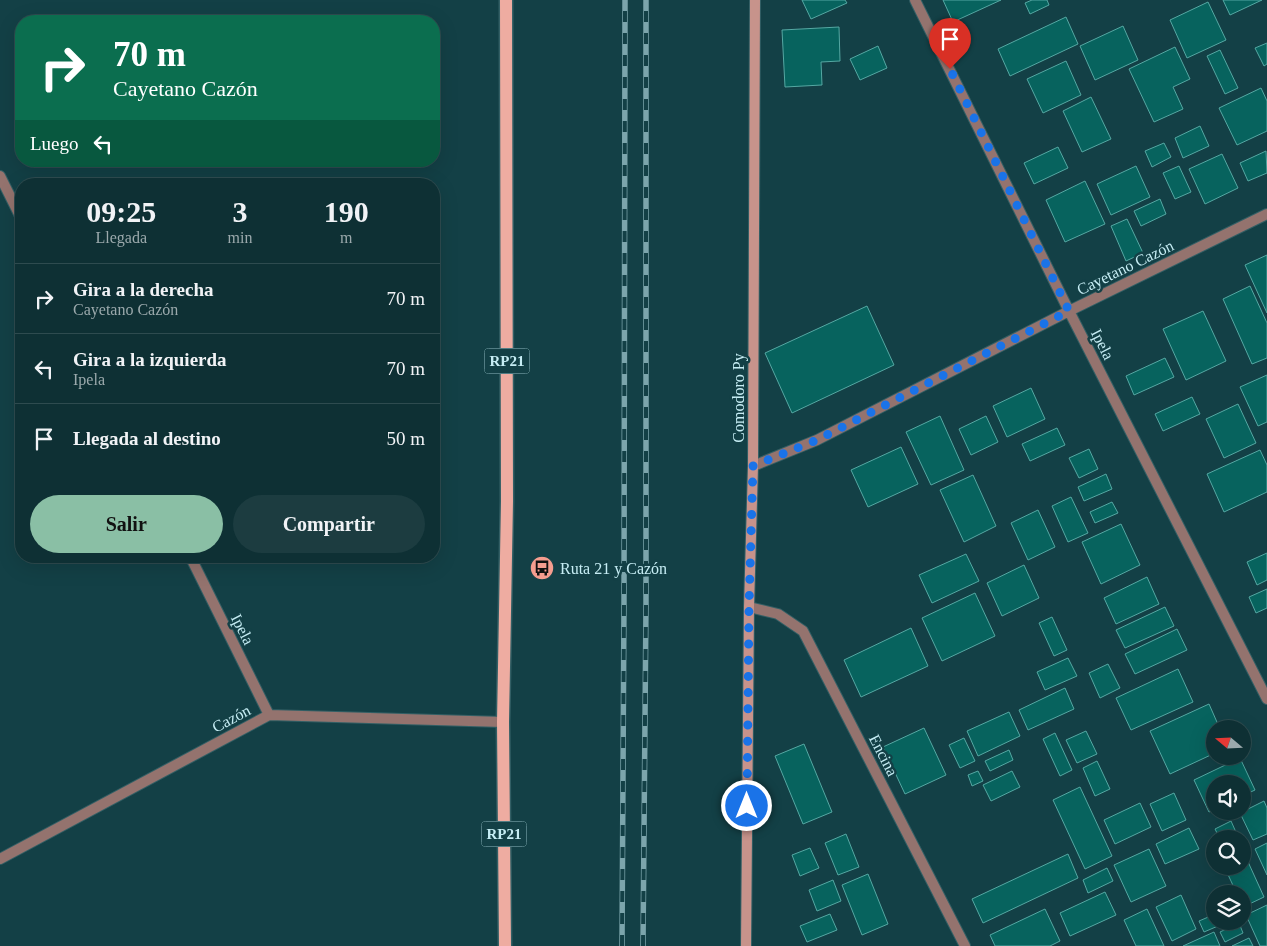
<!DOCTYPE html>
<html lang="es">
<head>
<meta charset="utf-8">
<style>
	:root { --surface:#0e3034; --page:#1c3c40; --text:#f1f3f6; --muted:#9ba9ac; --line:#2e4b4f; --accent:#8abfa5 }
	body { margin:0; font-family:Georgia,serif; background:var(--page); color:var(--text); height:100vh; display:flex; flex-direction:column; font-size:19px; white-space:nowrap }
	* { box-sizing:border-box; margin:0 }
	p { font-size:16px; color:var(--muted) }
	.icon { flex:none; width:28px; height:28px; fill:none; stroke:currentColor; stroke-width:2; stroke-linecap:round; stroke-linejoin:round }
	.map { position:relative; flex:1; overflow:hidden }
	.sheet { position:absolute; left:15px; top:178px; width:425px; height:385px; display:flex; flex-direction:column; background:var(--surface); border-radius:20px; box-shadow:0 5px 20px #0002,0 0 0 1px var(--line) }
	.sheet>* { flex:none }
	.top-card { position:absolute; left:15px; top:15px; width:425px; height:152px; border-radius:20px; box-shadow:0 5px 20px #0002,0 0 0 1px var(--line); background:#0b6e4f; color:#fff; overflow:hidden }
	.needle { width:32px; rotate:289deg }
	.fabs { position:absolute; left:1206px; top:720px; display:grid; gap:10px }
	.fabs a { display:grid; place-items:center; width:45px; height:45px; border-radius:50%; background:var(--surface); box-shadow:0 5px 20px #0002,0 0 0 1px var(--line); font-size:25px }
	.pin { position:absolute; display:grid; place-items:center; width:42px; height:42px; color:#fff; margin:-51px -21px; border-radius:50% 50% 50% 0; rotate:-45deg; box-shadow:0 0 5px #0007 }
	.pin .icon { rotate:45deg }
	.me { position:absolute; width:55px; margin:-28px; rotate:0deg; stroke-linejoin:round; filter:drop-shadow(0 0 4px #0008) }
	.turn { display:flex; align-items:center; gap:18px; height:105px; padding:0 15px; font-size:22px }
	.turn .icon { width:65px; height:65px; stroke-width:2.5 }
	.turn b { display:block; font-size:35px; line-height:42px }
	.then { display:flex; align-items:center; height:48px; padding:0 15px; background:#0003; gap:10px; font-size:19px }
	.eta { display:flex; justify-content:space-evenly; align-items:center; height:85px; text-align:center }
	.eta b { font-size:30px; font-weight:600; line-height:35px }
	.primary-button { display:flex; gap:10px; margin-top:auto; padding:10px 15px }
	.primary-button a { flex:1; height:58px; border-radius:30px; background:var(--accent); color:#111; font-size:20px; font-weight:600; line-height:58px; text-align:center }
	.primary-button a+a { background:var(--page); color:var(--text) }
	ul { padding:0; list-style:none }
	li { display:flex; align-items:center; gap:15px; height:70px; padding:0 15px; border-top:1px solid var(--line) }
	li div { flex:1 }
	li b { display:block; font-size:19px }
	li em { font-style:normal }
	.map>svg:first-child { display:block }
	.building { fill:#07635e; stroke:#55a8a3 }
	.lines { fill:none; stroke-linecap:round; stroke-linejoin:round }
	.street-casing { stroke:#335f65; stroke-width:12 }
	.secondary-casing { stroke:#335f65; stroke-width:12 }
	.primary-casing { stroke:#335f65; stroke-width:15 }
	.street { stroke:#94736e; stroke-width:10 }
	.secondary { stroke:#c7938b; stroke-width:10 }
	.primary { stroke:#eeaca1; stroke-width:12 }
	.rail-casing { stroke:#7ca5ac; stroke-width:5.5 }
	.rail { stroke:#134046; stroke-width:4; stroke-dasharray:11; stroke-linecap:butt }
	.route { stroke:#1a73e8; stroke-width:9; stroke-dasharray:0 16.2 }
	.labels { text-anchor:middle; stroke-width:5; stroke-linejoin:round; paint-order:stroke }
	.shield { fill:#134046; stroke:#90b9c0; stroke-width:1 }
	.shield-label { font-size:15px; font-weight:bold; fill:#c6edf4 }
	.street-label { font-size:16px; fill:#c6edf4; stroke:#134046 }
	.poi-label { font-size:16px; fill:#c6edf4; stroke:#134046; text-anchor:start }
</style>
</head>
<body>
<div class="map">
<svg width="1267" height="946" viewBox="0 0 1267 946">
	<rect width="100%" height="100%" fill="#134046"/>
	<path class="building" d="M802,0H845L847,3L811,19Z
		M943,0H1001L953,22Z
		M1032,0H1047L1049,5L1030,14L1025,3Z
		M1223,0H1262L1230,15Z
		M1208,2L1226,40L1187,58L1170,20Z
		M1066,17L1078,44L1010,76L998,49Z
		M1123,26L1138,60L1095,80L1080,46Z
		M839,27L840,61L821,62L822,85L785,87L782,30Z
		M1267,43V64L1264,66L1255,48Z
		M878,46L887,68L860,80L850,59Z
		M1175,47L1190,79L1173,87L1183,109L1154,122L1129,69Z
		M1220,50L1238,88L1225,94L1207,56Z
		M1066,61L1081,95L1043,113L1027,79Z
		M1261,88L1267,101V131L1237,145L1219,108Z
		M1091,97L1111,139L1082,152L1063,111Z
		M1200,126L1209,146L1183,158L1175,138Z
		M1164,143L1171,157L1152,167L1145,151Z
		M1058,147L1068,168L1034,184L1024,163Z
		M1266,151L1267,173L1248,181L1240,163Z
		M1222,154L1238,188L1205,204L1189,169Z
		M1136,166L1150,197L1111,215L1097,184Z
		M1179,166L1191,192L1175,199L1163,173Z
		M1085,181L1105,224L1065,242L1046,200Z
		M1160,199L1166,214L1141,226L1134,211Z
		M1127,219L1143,253L1126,261L1111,226Z
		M1267,255V313L1245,265Z
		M1250,286L1267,323V358L1252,364L1223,299Z
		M867,306L894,365L792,413L765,353Z
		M1203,311L1226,361L1186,380L1163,329Z
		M1165,358L1174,377L1134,395L1126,376Z
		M1267,375V422L1258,426L1240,387Z
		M1031,388L1045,419L1007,437L993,406Z
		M1192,397L1200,414L1163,431L1155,414Z
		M1238,404L1256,443L1224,458L1206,419Z
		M940,416L964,470L931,485L906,432Z
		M986,416L998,442L971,455L959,429Z
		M1057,428L1065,445L1030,461L1022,444Z
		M901,447L918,484L868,507L851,470Z
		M1089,449L1098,469L1079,478L1069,458Z
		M1260,450L1267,465V492L1224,512L1207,474Z
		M1106,474L1112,489L1084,501L1078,487Z
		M973,475L996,526L964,542L940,490Z
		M1071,497L1088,533L1068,542L1052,506Z
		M1112,502L1118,513L1095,523L1090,512Z
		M1038,510L1055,547L1028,560L1011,523Z
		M1121,524L1140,565L1101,584L1082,542Z
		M1267,553V580L1257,585L1247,562Z
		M966,554L979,581L932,603L919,575Z
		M1024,565L1039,598L1002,616L987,583Z
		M1147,577L1159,604L1116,624L1104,598Z
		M1267,589V608L1256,613L1249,597Z
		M975,593L995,636L942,661L922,618Z
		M1165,607L1174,626L1125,648L1116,630Z
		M1052,617L1067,650L1054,656L1039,623Z
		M911,628L928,666L861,697L844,660Z
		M1177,629L1187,650L1135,674L1125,654Z
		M1068,658L1077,676L1045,690L1037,672Z
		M1108,664L1120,688L1100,698L1089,673Z
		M1178,669L1193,702L1131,730L1116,698Z
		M1065,688L1074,709L1028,730L1019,710Z
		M1209,704L1220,729H1215V753L1170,774L1150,731Z
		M1009,712L1020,736L978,756L967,731Z
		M924,728L946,775L905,794L883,747Z
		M1086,731L1097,754L1077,763L1066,740Z
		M1055,733L1072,770L1060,776L1043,739Z
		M964,738L975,761L960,768L949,745Z
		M804,744L832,812L803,824L775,756Z
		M1009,750L1013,760L990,771L985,761Z
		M1240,758L1255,790L1242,796V784H1215V809L1209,812L1194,780Z
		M1097,761L1110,789L1095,796L1083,768Z
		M978,771L983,781L972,786L968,775Z
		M1012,771L1020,787L991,801L983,785Z
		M1080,787L1112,856L1085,869L1053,800Z
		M1174,793L1186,820L1162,831L1150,804Z
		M1264,801L1267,808V834L1253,840L1240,813Z
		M1140,803L1151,827L1115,844L1104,820Z
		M1231,821L1239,839H1220L1215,829Z
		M1189,828L1199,849L1165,864L1156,844Z
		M846,834L859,867L838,875L825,843Z
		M1267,843V875L1255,849Z
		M810,848L819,868L800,876L792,855Z
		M1149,849L1166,886L1131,902L1114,865Z
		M1244,853L1264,897L1243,907L1242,894H1237L1224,866H1242V854Z
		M1068,854L1078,878L983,923L972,899Z
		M1107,868L1113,881L1088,893L1083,880Z
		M868,874L888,924L862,935L842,885Z
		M833,880L841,901L817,911L809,890Z
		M1105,892L1116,915L1070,936L1060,913Z
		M1181,895L1196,929L1172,941L1156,907Z
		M1267,905V946H1260L1246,915Z
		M1045,909L1060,941L1050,946H995L990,935Z
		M1147,909L1164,946H1136L1124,920Z
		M830,914L837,930L807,942L800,926Z
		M1213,915L1218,926L1204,932L1199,921Z
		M1239,923L1243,933L1225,942L1220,932Z
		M1214,932L1220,946H1183Z
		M1249,938L1253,946H1232Z"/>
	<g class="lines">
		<g class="street-casing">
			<path id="street" d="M915,0L1069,311L1267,699
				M0,176L21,218
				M753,466L817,440L1069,311L1267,214
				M190,556L269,715
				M749,607L778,614L803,631L965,946
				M0,859L269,715L503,722"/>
		</g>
		<g class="secondary-casing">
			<path id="secondary" d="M746,946L749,607L753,466L755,0"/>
		</g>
		<g class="primary-casing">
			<path id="primary" d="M505,946L503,722L507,501L506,0"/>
		</g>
		<use href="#street" class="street"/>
		<use href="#secondary" class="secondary"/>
		<use href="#primary" class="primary"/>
		<g class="rail-casing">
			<path id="rail" d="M622,946L624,603L625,0
				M643,946L646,605V0"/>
		</g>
		<use href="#rail" class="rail"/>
	</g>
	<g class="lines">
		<path class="route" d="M747,806L749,607L753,466L817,440L1069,311L950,69"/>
	</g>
	<defs>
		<g id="bus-disc" transform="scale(1.25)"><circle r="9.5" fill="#f59d8f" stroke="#134046"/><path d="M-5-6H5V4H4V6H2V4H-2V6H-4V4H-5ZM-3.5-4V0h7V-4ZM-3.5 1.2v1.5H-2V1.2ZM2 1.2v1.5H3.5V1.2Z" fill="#111"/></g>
	</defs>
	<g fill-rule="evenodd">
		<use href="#bus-disc" x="542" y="568"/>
	</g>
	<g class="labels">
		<g class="shield">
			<rect x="484.5" y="348.5" width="45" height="25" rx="4"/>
			<rect x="481.5" y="821.5" width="45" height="25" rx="4"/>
		</g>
		<g class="shield-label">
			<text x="507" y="366">RP21</text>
			<text x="504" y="839">RP21</text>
		</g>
		<g class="street-label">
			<text transform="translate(1125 267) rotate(-26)" y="6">Cayetano Cazón</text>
			<text transform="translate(1103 344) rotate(63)" y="6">Ipela</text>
			<text transform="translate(738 398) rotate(-90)" y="6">Comodoro Py</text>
			<text transform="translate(243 629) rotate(63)" y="6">Ipela</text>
			<text transform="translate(231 718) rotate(-28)" y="6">Cazón</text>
			<text transform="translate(884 755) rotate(63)" y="6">Encina</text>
		</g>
		<g class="poi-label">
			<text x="560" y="574">Ruta 21 y Cazón</text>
		</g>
	</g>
</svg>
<div class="fabs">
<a><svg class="needle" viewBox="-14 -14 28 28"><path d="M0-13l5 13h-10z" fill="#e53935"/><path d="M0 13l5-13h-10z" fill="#9ba9ac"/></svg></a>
<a><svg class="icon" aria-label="sound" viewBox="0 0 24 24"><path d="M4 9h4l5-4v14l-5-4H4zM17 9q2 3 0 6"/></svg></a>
<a><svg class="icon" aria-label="search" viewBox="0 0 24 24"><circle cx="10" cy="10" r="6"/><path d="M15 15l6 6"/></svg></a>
<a><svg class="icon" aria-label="layers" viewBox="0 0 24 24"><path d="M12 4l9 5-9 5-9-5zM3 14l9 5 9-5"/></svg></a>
</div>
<div class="pin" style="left:950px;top:69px;background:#d93025"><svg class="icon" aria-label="arrive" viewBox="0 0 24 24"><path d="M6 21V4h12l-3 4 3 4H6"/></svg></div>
<svg class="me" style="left:747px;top:806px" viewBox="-20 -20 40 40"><circle r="17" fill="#1a73e8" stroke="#fff" stroke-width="3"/><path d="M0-11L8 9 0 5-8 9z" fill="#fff"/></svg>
<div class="top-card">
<div class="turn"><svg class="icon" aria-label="right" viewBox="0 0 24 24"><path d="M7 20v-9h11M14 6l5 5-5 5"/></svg><div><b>70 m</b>Cayetano Cazón</div></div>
<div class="then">Luego<svg class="icon" aria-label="left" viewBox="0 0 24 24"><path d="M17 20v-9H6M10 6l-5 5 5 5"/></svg></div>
</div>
<section class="sheet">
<div class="eta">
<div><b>09:25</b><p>Llegada</p></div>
<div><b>3</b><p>min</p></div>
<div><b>190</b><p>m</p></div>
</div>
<ul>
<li><svg class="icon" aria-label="right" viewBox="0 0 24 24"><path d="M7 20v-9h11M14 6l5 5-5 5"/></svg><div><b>Gira a la derecha</b><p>Cayetano Cazón</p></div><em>70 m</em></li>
<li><svg class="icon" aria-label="left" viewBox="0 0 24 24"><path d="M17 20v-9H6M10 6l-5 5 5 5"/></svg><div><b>Gira a la izquierda</b><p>Ipela</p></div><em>70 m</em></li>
<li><svg class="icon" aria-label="arrive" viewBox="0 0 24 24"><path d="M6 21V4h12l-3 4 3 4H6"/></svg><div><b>Llegada al destino</b></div><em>50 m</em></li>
</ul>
<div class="primary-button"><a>Salir</a><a>Compartir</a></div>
</section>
</div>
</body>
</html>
